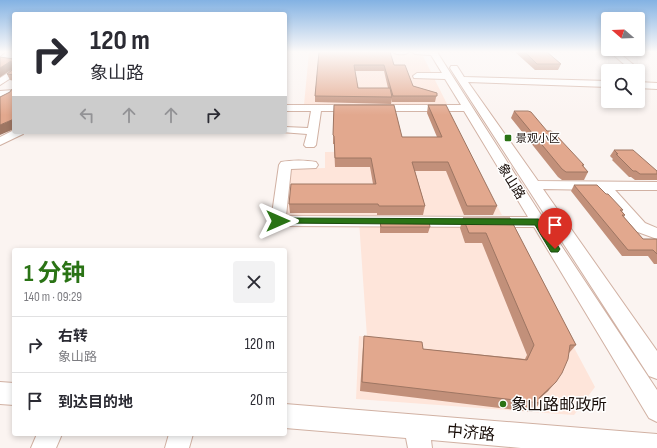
<!DOCTYPE html>
<html lang="zh">
<head>
<meta charset="utf-8">
<style>
	:root { --surface:#fff; --page:#f2f2f3; --text:#2b2b33; --muted:#7c7c81; --line:#e1e1e2; --accent:#2a7315 }
	body { margin:0; font-family:"Sofia Sans Condensed","Noto Sans SC",sans-serif; background:var(--page); color:var(--text); height:100vh; display:flex; flex-direction:column; font-size:15px; white-space:nowrap }
	* { box-sizing:border-box; margin:0 }
	p { font-size:13px; color:var(--muted) }
	.icon { flex:none; width:22px; height:22px; fill:none; stroke:currentColor; stroke-width:2; stroke-linecap:round; stroke-linejoin:round }
	.map { position:relative; flex:1; overflow:hidden }
	.sheet { position:absolute; left:12px; top:248px; width:275px; height:188px; display:flex; flex-direction:column; background:var(--surface); border-radius:4px; box-shadow:0 2px 6px #0003 }
	.sheet>* { flex:none }
	.banner { position:absolute; left:12px; top:12px; width:275px; height:122px; border-radius:4px; box-shadow:0 2px 6px #0003; background:#fff; color:var(--text); overflow:hidden }
	.needle { width:26px; rotate:289deg }
	.fabs { position:absolute; left:601px; top:12px; display:grid; gap:8px }
	.fabs a { display:grid; place-items:center; width:44px; height:44px; border-radius:4px; background:var(--surface); box-shadow:0 2px 6px #0003; font-size:20px }
	.pin { position:absolute; display:grid; place-items:center; width:34px; height:34px; color:#fff; margin:-41px -17px; border-radius:50% 50% 50% 0; rotate:-45deg; box-shadow:0 0 4px #0007 }
	.pin .icon { rotate:45deg }
	.me { position:absolute; width:44px; margin:-22px; rotate:90deg; stroke-linejoin:round; filter:drop-shadow(0 0 3px #0008) }
	.turn { display:flex; align-items:center; gap:14px; height:84px; padding:0 12px; font-size:18px }
	.turn .icon { width:52px; height:52px; stroke-width:2.5 }
	.turn b { display:block; font-size:28px; line-height:34px }
	.lanes { display:flex; align-items:center; height:38px; padding:0 12px; background:#0003; justify-content:center; gap:20px; direction:ltr }
	.lanes .off { opacity:.35 }
	.round { display:grid; place-items:center; flex:none; width:42px; height:42px; border-radius:4px; background:var(--page) }
	.overview { display:flex; align-items:center; justify-content:space-between; height:68px; padding:0 12px }
	h1 { font-size:24px; font-weight:700; line-height:30px; color:var(--accent) }
	ul { padding:0; list-style:none }
	li { display:flex; align-items:center; gap:12px; height:56px; padding:0 12px; border-top:1px solid var(--line) }
	li div { flex:1 }
	li b { display:block; font-size:15px }
	li em { font-style:normal }
	.map>svg:first-child { display:block }
	.built { fill:#fee5da }
	.lines { fill:none; stroke-linecap:round; stroke-linejoin:round }
	.minor-casing { stroke:#d1b1a3; stroke-width:2 }
	.minor { fill:#fff; fill-rule:evenodd }
	.wall { fill:#c2907a; fill-rule:evenodd }
	.shaded-wall { fill:#9e7663 }
	.building { fill:#e2a88e; stroke:#9e7663 }
	.route { fill:#2a7315; stroke:#1b4b0e }
	.poi-dot { fill:#2a7315; stroke:#fff; stroke-width:1.5 }
	.labels { text-anchor:middle; stroke-width:3; stroke-linejoin:round; paint-order:stroke }
	.far-poi-label { font-size:11px; fill:#180d08; stroke:#fff; text-anchor:start }
	.street-label { font-size:13px; fill:#180d08; stroke:#fff }
	.near-poi-label { font-size:16px; fill:#180d08; stroke:#fff; text-anchor:start }
	.near-street-label { font-size:16px; fill:#180d08; stroke:#fff }
</style>
</head>
<body>
<div class="map">
<svg width="657" height="448" viewBox="0 0 657 448">
	<rect width="100%" height="100%" fill="#fbf4f1"/>
	<path class="built" d="M309,52L422,54L447,104L304,105Z
		M468,151L502,215L283,216L289,169L325,168V152Z
		M506,220L595,387L574,415L356,399L359,336L367,337L359,221Z"/>
	<g class="lines">
		<g class="minor-casing">
			<path id="minor" d="M0,52H5L0,56Z
				M393,52H409C406,55 396,55 393,52Z
				M412,52H437L543,218L657,390V422L649,418L534,227L278,226L273,225L271,221L279,165L281,162C291,160 306,160 316,162L318,165L316,168L291,169L286,216L528,217L464,111H321L316,145L314,147H306L304,145L307,134L281,132H285V127L308,128L311,111H285V105H461L445,79L414,78L413,76L417,73H442L431,55L415,54Z
				M610,52H618L640,70L638,72L632,71Z
				M451,66H457L464,77L608,81V87L468,82L538,181L657,182V190H615L645,223L657,228V239L635,231L600,190L543,189L657,351V379L649,376L457,79L450,68Z
				M14,69V76L0,85V78Z
				M638,82L657,83V89L638,88Z
				M14,90V96L0,97V91Z
				M14,130V132H24L23,134L0,145V137Z
				M0,382L14,383V405L0,404Z
				M285,404L657,434V448H521L431,440L432,448H408L406,438L285,428Z
				M37,434H62L56,448H31Z
				M169,434H193L189,448H165Z"/>
		</g>
		<use href="#minor" class="minor"/>
	</g>
	<path class="wall" d="M319,52L394,65L413,86L437,93L435,102H392V99L391,104L315,102V96ZM355,71H384L388,88H358Z
		M515,52H547L561,64L558,70H535Z
		M0,57L14,59V81L10,80L7,74L12,69L0,77Z
		M334,105L402,137H437L427,113L428,105L497,206L493,215H464L446,171H415L425,206L423,215H377V213H290L289,204L373,184L370,167H335L334,144H333Z
		M514,111L584,165L583,166L588,172L584,180H562L558,177L511,118Z
		M614,150L657,171V180H635L631,177H629L612,160L613,159L610,156Z
		M574,185L606,194L623,210L622,211L625,215L624,217L643,239H657V264H654L648,256H622L571,191Z
		M463,218H510L576,345L569,353L548,391L539,399L540,403L532,412L360,391L363,346L364,336L423,349L525,359L527,355L482,243H465L460,228Z
		M380,222L430,227L428,233H380Z"/>
	<path class="shaded-wall" d="M11,61L14,68L0,77V68Z
		M14,119V129L0,135V125Z
		M556,382L548,391L535,402L539,398Z"/>
	<path class="building" d="M319,52H390L394,65H405L413,86L437,93V96H393L384,65H354L358,88H390L392,97L315,96Z
		M525,52H547L561,64H537Z
		M0,57L14,59V75L7,74L12,70L11,61L0,68Z
		M14,89V119L0,125V97L10,92L11,90Z
		M334,105H394L402,137H442L428,105H446L497,206H467L448,162H412L425,206H379L378,204H289L291,184H376L371,158H335L334,136L333,135Z
		M514,111H528L531,112L547,131H551L556,135L584,165H582L588,172H566L562,169Z
		M614,150H633L657,171V174H640L636,171H633L616,154H618Z
		M574,185H597L606,194H608L623,210H620L625,215H622L643,239H657V254L653,250H628Z
		M463,218H510L576,345H570L568,359L562,373L556,382L539,398L540,403L362,382L364,336L422,342L423,349L527,360L534,345L486,233H469Z
		M380,222H429L430,227H381Z"/>
	<linearGradient id="sky" x2="0" y2="1"><stop stop-color="#83b2e3"/><stop offset="0.45" stop-color="#fdfaf9"/><stop offset="1" stop-color="#fdfaf9" stop-opacity="0"/></linearGradient>
	<rect width="657" height="115" fill="url(#sky)"/>
	<path class="route" d="M278,218L538,219L541,220L560,249L558,252H551L535,225L275,223L273,221L275,219Z"/>
	<g class="poi-dot">
		<rect x="504" y="134" width="8" height="8" rx="2"/>
		<circle cx="503" cy="404" r="4"/>
	</g>
	<g class="labels">
		<g class="far-poi-label">
			<text x="516" y="142">景观小区</text>
		</g>
		<g class="street-label">
			<text transform="translate(512 181) rotate(58)" y="5">象山路</text>
		</g>
		<g class="near-poi-label">
			<text x="511" y="410">象山路邮政所</text>
		</g>
		<g class="near-street-label">
			<text transform="translate(471 432) rotate(5)" y="6">中济路</text>
		</g>
	</g>
</svg>
<div class="fabs">
<a><svg class="needle" viewBox="-14 -14 28 28"><path d="M0-13l5 13h-10z" fill="#e53935"/><path d="M0 13l5-13h-10z" fill="#7c7c81"/></svg></a>
<a><svg class="icon" aria-label="search" viewBox="0 0 24 24"><circle cx="10" cy="10" r="6"/><path d="M15 15l6 6"/></svg></a>
</div>
<div class="pin" style="left:555px;top:249px;background:#d93025"><svg class="icon" aria-label="arrive" viewBox="0 0 24 24"><path d="M6 21V4h12l-3 4 3 4H6"/></svg></div>
<svg class="me" style="left:278px;top:221px" viewBox="-20 -20 40 40"><path d="M0-17L14 15 0 8-14 15z" fill="#2a7315" stroke="#fff" stroke-width="4"/></svg>
<div class="banner">
<div class="turn"><svg class="icon" aria-label="right" viewBox="0 0 24 24"><path d="M7 20v-9h11M14 6l5 5-5 5"/></svg><div><b>120 m</b>象山路</div></div>
<div class="lanes"><svg class="icon off" aria-label="left" viewBox="0 0 24 24"><path d="M17 20v-9H6M10 6l-5 5 5 5"/></svg><svg class="icon off" aria-label="ahead" viewBox="0 0 24 24"><path d="M12 20V5M6 11l6-6 6 6"/></svg><svg class="icon off" aria-label="ahead" viewBox="0 0 24 24"><path d="M12 20V5M6 11l6-6 6 6"/></svg><svg class="icon" aria-label="right" viewBox="0 0 24 24"><path d="M7 20v-9h11M14 6l5 5-5 5"/></svg></div>
</div>
<section class="sheet">
<div class="overview"><div><h1>1 分钟</h1><p>140 m · 09:29</p></div><a class="round"><svg class="icon" aria-label="close" viewBox="0 0 24 24"><path d="M6 6l12 12M18 6L6 18"/></svg></a></div>
<ul>
<li><svg class="icon" aria-label="right" viewBox="0 0 24 24"><path d="M7 20v-9h11M14 6l5 5-5 5"/></svg><div><b>右转</b><p>象山路</p></div><em>120 m</em></li>
<li><svg class="icon" aria-label="arrive" viewBox="0 0 24 24"><path d="M6 21V4h12l-3 4 3 4H6"/></svg><div><b>到达目的地</b></div><em>20 m</em></li>
</ul>
</section>
</div>
</body>
</html>
